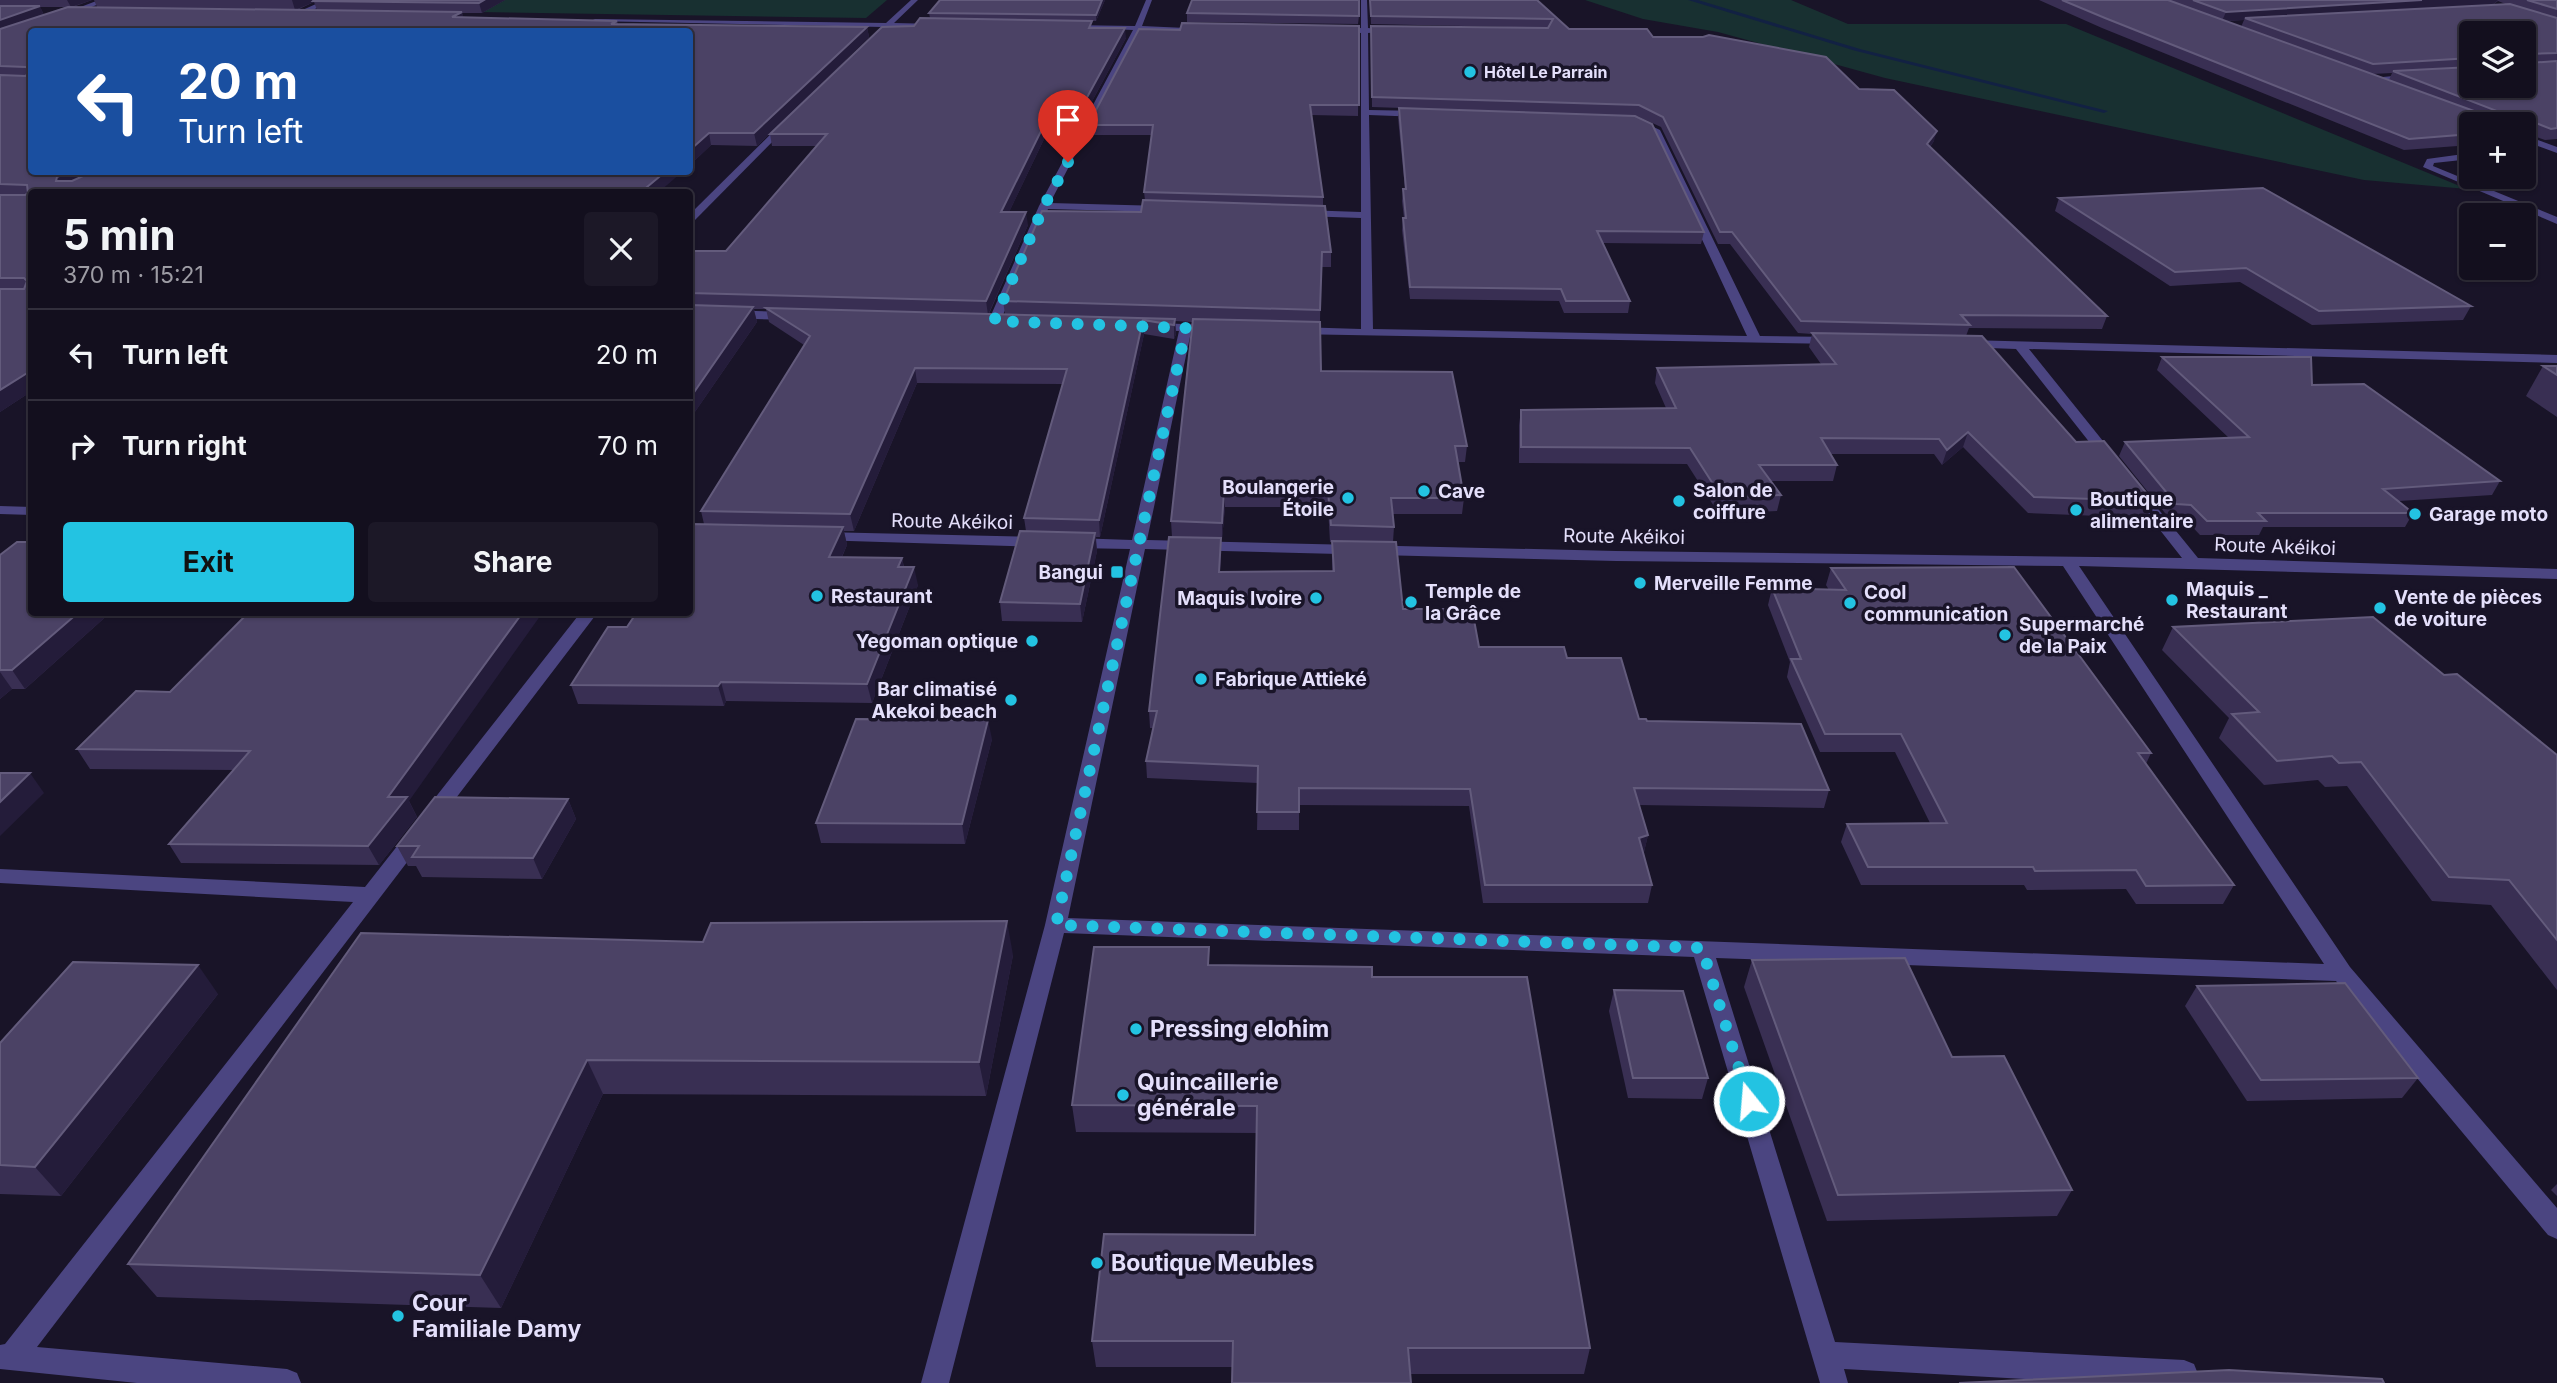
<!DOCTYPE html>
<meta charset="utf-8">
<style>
:root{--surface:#130f1e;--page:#1c1827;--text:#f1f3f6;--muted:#9d9ca4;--line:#322f3c;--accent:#23c3e2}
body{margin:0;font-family:Inter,sans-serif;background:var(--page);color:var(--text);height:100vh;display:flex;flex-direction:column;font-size:26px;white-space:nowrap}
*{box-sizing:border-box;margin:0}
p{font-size:23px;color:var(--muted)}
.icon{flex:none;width:38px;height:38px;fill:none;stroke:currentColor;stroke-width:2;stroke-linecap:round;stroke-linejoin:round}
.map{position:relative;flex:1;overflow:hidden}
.panel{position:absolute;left:28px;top:189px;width:665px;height:427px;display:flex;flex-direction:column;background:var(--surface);border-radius:7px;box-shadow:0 2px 5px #0004,0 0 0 2px var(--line)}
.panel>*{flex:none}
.guide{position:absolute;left:28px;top:28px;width:665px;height:147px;border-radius:7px;box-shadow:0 2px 5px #0004,0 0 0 2px var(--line);background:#1a4fa0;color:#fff;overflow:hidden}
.buttons{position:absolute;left:2459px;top:21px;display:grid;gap:14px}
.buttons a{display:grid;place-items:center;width:77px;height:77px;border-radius:7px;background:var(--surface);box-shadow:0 2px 5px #0004,0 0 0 2px var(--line);font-size:35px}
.pin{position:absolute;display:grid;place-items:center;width:60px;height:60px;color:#fff;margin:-72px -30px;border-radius:50% 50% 50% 0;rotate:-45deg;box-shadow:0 0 7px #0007}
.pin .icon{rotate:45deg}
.me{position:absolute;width:77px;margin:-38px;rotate:343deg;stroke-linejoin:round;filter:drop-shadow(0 0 5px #0008)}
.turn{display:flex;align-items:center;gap:24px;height:147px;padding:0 35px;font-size:32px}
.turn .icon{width:91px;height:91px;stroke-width:2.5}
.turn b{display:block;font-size:49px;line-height:60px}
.round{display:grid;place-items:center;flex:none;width:74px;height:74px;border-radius:7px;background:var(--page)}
.headline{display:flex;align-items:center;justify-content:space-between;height:119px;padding:0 35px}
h1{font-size:42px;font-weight:700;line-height:52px}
.button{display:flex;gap:14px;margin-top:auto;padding:14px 35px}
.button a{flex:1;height:80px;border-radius:7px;background:var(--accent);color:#111;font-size:28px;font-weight:700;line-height:80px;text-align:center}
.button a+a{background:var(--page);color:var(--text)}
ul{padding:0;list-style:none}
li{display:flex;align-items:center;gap:21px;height:91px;padding:0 35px;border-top:2px solid var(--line)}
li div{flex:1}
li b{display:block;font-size:26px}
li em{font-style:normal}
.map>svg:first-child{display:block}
.green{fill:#183031}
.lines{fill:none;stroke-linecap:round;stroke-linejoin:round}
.stream{fill:#122143;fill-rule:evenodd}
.minor{fill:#4b4581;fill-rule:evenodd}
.wall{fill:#392f53;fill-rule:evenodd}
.shaded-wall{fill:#241c3a}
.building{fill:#4b4265;stroke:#635b7c;stroke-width:2}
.route{stroke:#23c3e2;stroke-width:12;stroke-dasharray:0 21.6}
.poi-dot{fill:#23c3e2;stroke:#191428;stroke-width:2.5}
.labels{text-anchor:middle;stroke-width:7;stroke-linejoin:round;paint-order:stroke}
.far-poi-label{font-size:16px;font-weight:bold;fill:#e4dffb;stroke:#191428;text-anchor:start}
.poi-label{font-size:19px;font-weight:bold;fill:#e4dffb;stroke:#191428;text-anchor:start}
.street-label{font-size:19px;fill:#e4dffb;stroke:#191428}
.near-poi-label{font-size:23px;font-weight:bold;fill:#e4dffb;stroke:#191428;text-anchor:start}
</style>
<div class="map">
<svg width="2557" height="1383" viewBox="0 0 2557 1383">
<rect width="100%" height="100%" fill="#191428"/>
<g class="green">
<polygon points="373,0 887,0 866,18 349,10"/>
<polygon points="1585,0 1791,0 1848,24 2066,24 2467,189 2364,180 1885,78 1718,32 1643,19"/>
</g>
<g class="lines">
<polygon class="stream" points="1688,0 1698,0 1860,49 2108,111 2104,113 1856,51"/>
<g class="minor">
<polygon points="99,0 109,0 69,16 62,14"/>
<polygon points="325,0 334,0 296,18 289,16"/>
<polygon points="911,0 918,0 894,23 938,24 941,28 890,27 885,30 882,27 591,21 595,19 886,23"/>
<polygon points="1146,0 1152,0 1142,26 1208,29 1204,31 1140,30 1050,203 1163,206 1168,209 1163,212 1048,209 1000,322 990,325 988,322 1039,206 1133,30 1064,27 1068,25 1135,26"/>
<polygon points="1361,0 1367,0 1368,28 1397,31 1368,33 1369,110 1421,111 1425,114 1421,117 1369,115 1373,329 1747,336 1652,132 1631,123 1631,119 1634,118 1660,130 1760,336 1833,337 1837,338 1837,344 1293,334 1293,328 1297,327 1361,329 1361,218 1303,216 1298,213 1303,210 1361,212 1361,33 1333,30 1361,28"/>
<polygon points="2416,74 2413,78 2364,81 2360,79"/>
<polygon points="784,121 791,123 694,221 690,222 690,214"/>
<polygon points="2524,135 2557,147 2557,153 2524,141"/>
<polygon points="2471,153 2471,159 2434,163 2433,166 2557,217 2557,224 2423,167 2427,159"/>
<polygon points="690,309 790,312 796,316 790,320 690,317"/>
<path d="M1154,323l59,2 6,4 -6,4 -22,-1 -44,208 469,11 566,7 -52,-66 7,-4 5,1 56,69 359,11v10l-478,-13 271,401 207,241v31l-9,-4 -212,-254 -620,-23 119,384 349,18 10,4 4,10 -4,9h-98l-252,-14 4,14h-28l-126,-426 -630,-24 -115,450h-28l124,-458 85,-376 -56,-1 -8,-5 8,-5 58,2 47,-209 -29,-1v-6zM1145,549l471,12 447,5 261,398 -1256,-46z"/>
<polygon points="1966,340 2557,355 2557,363 2029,349 2115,456 2117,459 2110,463 2105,462 2016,349 1962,347 1960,344"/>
<polygon points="0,506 32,507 32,515 0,514"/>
<polygon points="822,532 1039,537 1047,542 1039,547 817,540 814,537"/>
<polygon points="581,612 598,612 37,1347 287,1369 297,1373 301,1383 137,1383 0,1369 0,1345 5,1344 353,902 0,883 0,869 365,887"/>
</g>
</g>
<g class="wall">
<path d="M0,0h92l-19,7h24l-3,-7h411l-23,13h-20l1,4 154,4 1,3 249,3 2,10 -112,109 -46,-1 -21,20v-133h-658v359l-32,21zM314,2l3,8h-20zM40,7h25l-21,8z"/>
<path d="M940,0h165l-9,21 -34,-1 30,8 34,10 -52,97h-28l-37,77 19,13 -39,89h16l-2,-13 138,-89 4,-12 -1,-8 8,-57h-64v-10l92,-95 179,-4 -1,90 -47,-1 12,82v9l8,46v15h-10l-1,55 1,49 146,75 -2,16h-7l6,36 -2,16h-69l1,13 -1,15 10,67 76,38 88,11 72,61 190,71 -5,18 -185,-3 9,30 -4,17 -1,1 9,32 -4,18h-165l-14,-97 -170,-1v25h-42l1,-47 -111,-5 -1,-17 7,-33h-3l-1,-17 23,-174 -1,-16 21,-199 -17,-1 1,13 -2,5 -30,-5 -44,203h-4l1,14 -15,71 -80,-1 -2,-19 26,-71 -2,-13 39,-134 -146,-1 -63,148h-10l3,14 -5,12 60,1 2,9 14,18 -46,118 -146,-2 -2,5 -146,-2 -7,-19 56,-58 77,-103 -3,-13 103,-166 -35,-23 -3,-13h-12l3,13 -67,97v-168h36l91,-105h-45l-2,-12 144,-108 16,-8 -1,-5zM1225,507h103l2,35h2v29l-112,1 1,-33h1z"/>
<polygon points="1370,0 1537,0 1569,29 1653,37 1859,89 1934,141 1930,147 2107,316 2102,329 1969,328 1966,336 2076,442 2153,501 2147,518 2028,513 1963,447 1942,465 1934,454 1830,454 1837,465 1833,481 1771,481 1781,495 1777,511 1719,514 1687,464 1519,463 1519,425 1521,410 1666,408 1655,383 1657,368 1821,364 1809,347 1812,334 1798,333 1730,244 1718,244 1661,127 1637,116 1372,107 1371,35 1510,27 1371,24"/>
<path d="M2039,0h518v139l-12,1 -19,-7 -2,5v-14h-53v21l-67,5 -302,-122zM2498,1l10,4 -98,5 84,-6zM2244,20l-3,7 -15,-6zM2471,33l53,53h-53zM2392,73l-3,7 -17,-6z"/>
<polygon points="1187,13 1359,16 1358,24 1187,22"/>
<polygon points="1399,108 1704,232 1701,244 1602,243 1630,301 1628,313 1564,313 1559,301 1410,299 1402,230 1403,218 1404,218 1402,201 1403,189 1405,189 1398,118"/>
<polygon points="2059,198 2471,306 2463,320 2312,325 2240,282 2170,286 2055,211"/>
<polygon points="2162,357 2312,385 2500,481 2492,495 2399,501 2413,513 2405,527 2263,527 2259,535 2200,535 2185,519 2169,518 2119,456 2125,442 2229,438 2157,370"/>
<polygon points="2543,366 2557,366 2557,417 2526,396"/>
<polygon points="0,555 32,612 111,612 25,689 12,689 0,699"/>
<polygon points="1831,568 2151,753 2146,764 2234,885 2223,904 2136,904 2126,889 2027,890 2024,885 1861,885 1841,842 1847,824 1930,823 1895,752 1820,752 1787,677 1790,662 1768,605 1772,588 1829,590 1826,585"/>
<polygon points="2173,627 2444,675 2557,755 2557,990 2491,905 2432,901 2347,786 2325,787 2318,780 2264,785 2219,738 2229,718 2162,650"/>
<polygon points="170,692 409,801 417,817 379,865 181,863 169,844 234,770 90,769 77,749"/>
<polygon points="992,739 965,844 821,843 816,823"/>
<polygon points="568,799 576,819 542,879 422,877 416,866 408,866 397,846"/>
<polygon points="361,933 1013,955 986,1096 603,1094 501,1308 157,1297 128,1264"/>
<polygon points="1752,960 1952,1057 2072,1190 2057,1216 1827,1221 1744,987"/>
<polygon points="1209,965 1372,977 1590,1348 1584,1374 1410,1374 1232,1367 1096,1367 1092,1341 1255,1235 1257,1133 1076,1132 1072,1105"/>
<polygon points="2197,986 2418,1078 2402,1098 2247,1101 2185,1006"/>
<polygon points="1614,990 1708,1078 1702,1099 1628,1098 1609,1011"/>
<polygon points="218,994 61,1196 0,1194 0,1043"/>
<polygon points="2557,1184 2557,1196 2551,1190"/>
</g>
<g class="shaded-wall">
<polygon points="67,0 92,0 71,7"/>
<polygon points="292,0 319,0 313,1 314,2 295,10"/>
<polygon points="484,0 505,0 482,13 479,3"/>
<polygon points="1102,0 1105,0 1096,21 1096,15"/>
<polygon points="2422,0 2498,0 2494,4 2248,20 2245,18 2244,20 2222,21 2226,12"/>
<polygon points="40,6 44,16 0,32 0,20"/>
<polygon points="462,12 465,22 452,17"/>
<polygon points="867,27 869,37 757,146 754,133"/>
<polygon points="1125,28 1126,38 1074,135 1073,123"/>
<polygon points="1045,123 1046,135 1003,225 1001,212"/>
<polygon points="1937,131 1934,141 1924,154 1927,144"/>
<polygon points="709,133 711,145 690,165 690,150"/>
<polygon points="68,172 101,172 64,190 56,181 57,177"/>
<polygon points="665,172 682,172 659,192 641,192"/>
<polygon points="1026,212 1028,225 988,315 986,301"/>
<polygon points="753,307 757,322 690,419 690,398"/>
<polygon points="1175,319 1176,334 1174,339 1174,325"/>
<polygon points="1143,320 1144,334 1100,537 1099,520"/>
<polygon points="915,368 917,383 854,531 850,514"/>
<polygon points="32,370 32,391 0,412 0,390"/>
<polygon points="1968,432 1963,447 1942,465 1947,450"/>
<polygon points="1224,490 1225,507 1222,539 1222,523"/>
<polygon points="843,527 847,545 833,576 829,557"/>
<polygon points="1095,533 1097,551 1082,622 1080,604"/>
<polygon points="1221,538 1221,554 1219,588 1219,572"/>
<polygon points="902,558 905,576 898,567"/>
<polygon points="914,567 918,585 872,703 867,684"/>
<polygon points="79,612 111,612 25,689 12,670"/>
<polygon points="523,612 543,612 409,801 417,817 379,865 368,846 388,797"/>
<polygon points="0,672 12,689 0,699"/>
<polygon points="721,682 726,701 724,706 718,686"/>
<polygon points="988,720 992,739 965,844 962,824"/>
<polygon points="30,773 44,793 0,836 0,802"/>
<polygon points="568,799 576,819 542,879 533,858"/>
<polygon points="1648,835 1644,852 1635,855 1639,838"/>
<polygon points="1007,921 1013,955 986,1096 979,1062"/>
<polygon points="198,965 218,994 61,1196 35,1167"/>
<polygon points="587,1060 603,1094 501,1308 480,1275"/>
</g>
<g class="building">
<polygon points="314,0 484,0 479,3 313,1"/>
<polygon points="940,0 1102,0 1096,15 929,13"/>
<polygon points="1192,0 1359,0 1359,16 1187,13"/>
<polygon points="1370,0 1537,0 1569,29 1647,29 1653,37 1703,37 1709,35 1826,57 1859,89 1894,90 1937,131 1927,144 2107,316 1961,315 1970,325 1801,321 1732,232 1720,232 1663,117 1639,105 1372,97 1371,26 1548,28 1553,19 1371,16"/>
<polygon points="2062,0 2168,0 2485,115 2497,116 2499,113 2497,111 2393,71 2471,67 2471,86 2524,86 2524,33 2471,33 2471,58 2373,64 2245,18 2510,4 2557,18 2557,53 2529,54 2526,57 2529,63 2557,61 2557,128 2551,129 2531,121 2527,124 2527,130 2524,131 2524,124 2471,124 2471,134 2409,139 2105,18"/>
<polygon points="2193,0 2422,0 2226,12"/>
<polygon points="2527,0 2557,0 2557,9"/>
<polygon points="0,6 40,6 0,20"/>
<polygon points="68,7 462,12 452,17 617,21 611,24 867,27 754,133 709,133 690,150 690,32 32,32 32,172 68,172 57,177 56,181 72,181 92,172 665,172 641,192 32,192 32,370 0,390 0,289 24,289 27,281 24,278 0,278 0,195 25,195 28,193 27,185 0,184 0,75 26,76 29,70 26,67 0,66 0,29"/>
<polygon points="920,18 1092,21 1089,28 1125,28 1073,123 1045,123 1001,212 1026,212 986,301 690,293 690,251 726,251 827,134 770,134 882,27 914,26"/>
<polygon points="1182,23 1359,26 1359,105 1310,105 1323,197 1144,192 1153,125 1088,125 1139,29 1180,30"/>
<polygon points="1399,108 1635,116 1652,124 1704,232 1597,231 1630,301 1566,301 1561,289 1410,287 1403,218 1406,218 1403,189 1406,189"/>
<polygon points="2263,188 2471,306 2319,311 2246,268 2175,272 2059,198"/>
<polygon points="1143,200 1325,206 1331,252 1322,252 1320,310 1003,301 1042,211 1141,212"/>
<polygon points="690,305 753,307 690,398"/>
<polygon points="766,308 1175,319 1174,325 1143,320 1099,520 1024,518 1067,369 915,368 850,514 701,511 810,336"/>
<polygon points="1193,319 1320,322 1321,371 1452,372 1467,446 1455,446 1464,498 1391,498 1394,527 1331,525 1328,491 1224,490 1222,523 1171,521"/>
<polygon points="1812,333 1982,336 2076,442 2104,441 2153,501 2034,497 1968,432 1947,450 1939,439 1821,438 1837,465 1759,465 1781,495 1722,498 1690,448 1521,447 1521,410 1676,408 1657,368 1836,364"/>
<polygon points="2162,357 2311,357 2312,385 2364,384 2500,481 2383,489 2413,513 2258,513 2266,521 2207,521 2191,505 2176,504 2125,442 2249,437"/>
<polygon points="2543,366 2557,366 2557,375"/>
<polygon points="692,524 843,527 829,557 902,558 898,567 914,567 867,684 721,682 718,686 571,685 608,627 627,627 637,612 690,612 690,528"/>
<polygon points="1020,531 1095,533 1080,604 1000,602"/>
<polygon points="1169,537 1221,538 1219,572 1334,571 1332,541 1396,542 1403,609 1472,609 1479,647 1564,647 1567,658 1621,658 1639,719 1646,719 1647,721 1801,724 1829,790 1634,788 1648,835 1639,838 1652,885 1485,885 1470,789 1299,788 1299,812 1257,812 1258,766 1146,761 1157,711 1149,711"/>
<polygon points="17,542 32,542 32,612 79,612 12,670 0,670 0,555"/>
<polygon points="2014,567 2151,753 2138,753 2234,885 2146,886 2136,870 2035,871 2033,867 1868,867 1847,824 1947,823 1901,734 1825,734 1791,659 1801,659 1772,588 1846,590 1831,568"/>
<polygon points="249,612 523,612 388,797 407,797 368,846 169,844 250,751 77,749 136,691 170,692"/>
<polygon points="2373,617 2444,675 2457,674 2557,755 2557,940 2509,880 2449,877 2361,762 2339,763 2332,756 2277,761 2232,714 2259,712 2173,627"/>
<polygon points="856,719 988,720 962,824 816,823"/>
<polygon points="0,773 30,773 0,802"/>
<polygon points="435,797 568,799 533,858 412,857 419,846 397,846"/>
<polygon points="1007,921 979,1062 587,1060 480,1275 128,1264 361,933 703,942 711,923"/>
<polygon points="1094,947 1209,947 1208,965 1372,967 1372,977 1527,977 1590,1348 1408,1348 1411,1383 1232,1383 1233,1341 1092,1341 1104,1234 1255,1235 1257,1106 1072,1105"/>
<polygon points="1905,958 1952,1057 2004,1056 2072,1190 1838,1195 1752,960"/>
<polygon points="73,962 198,965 35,1167 0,1165 0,1043"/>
<polygon points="2345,983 2418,1078 2261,1080 2197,986"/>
<polygon points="1614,990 1683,991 1708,1078 1633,1078"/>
<polygon points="2229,1370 2382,1379 2384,1383 1959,1383"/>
</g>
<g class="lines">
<polyline class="route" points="1068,162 1044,206 994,321 1186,328 1056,925 1702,948 1749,1101"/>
</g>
<g class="poi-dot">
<circle cx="1470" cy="72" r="7"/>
<circle cx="1424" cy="491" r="7"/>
<circle cx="1348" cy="498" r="7"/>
<circle cx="1679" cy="501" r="7"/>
<circle cx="2076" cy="510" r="7"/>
<circle cx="2415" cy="514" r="7"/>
<rect x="1110" y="565" width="14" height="14" rx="3.5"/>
<circle cx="1640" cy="583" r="7"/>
<circle cx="817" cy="596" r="7"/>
<circle cx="1316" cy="598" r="7"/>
<circle cx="2172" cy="600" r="7"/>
<circle cx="1411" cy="602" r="7"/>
<circle cx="1850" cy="603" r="7"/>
<circle cx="2380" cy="608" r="7"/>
<circle cx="2005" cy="635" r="7"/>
<circle cx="1032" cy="641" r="7"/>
<circle cx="1201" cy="679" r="7"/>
<circle cx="1011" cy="700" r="7"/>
<circle cx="1136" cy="1029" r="7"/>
<circle cx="1123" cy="1095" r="7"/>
<circle cx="1097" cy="1263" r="7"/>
<circle cx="398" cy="1316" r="7"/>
</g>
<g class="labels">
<g class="far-poi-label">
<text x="1484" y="78">Hôtel Le Parrain</text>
</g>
<g class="poi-label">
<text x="1334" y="494" text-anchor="end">Boulangerie<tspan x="1334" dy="22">Étoile</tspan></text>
<text x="1693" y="497">Salon de<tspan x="1693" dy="22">coiffure</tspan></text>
<text x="1438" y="498">Cave</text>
<text x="2090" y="506">Boutique<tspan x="2090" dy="22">alimentaire</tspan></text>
<text x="2429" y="521">Garage moto</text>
<text x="1103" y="579" text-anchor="end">Bangui</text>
<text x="1654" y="590">Merveille Femme</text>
<text x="2186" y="596">Maquis _<tspan x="2186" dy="22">Restaurant</tspan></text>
<text x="1425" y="598">Temple de<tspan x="1425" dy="22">la Grâce</tspan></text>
<text x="1864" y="599">Cool<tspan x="1864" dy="22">communication</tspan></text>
<text x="831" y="603">Restaurant</text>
<text x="2394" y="604">Vente de pièces<tspan x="2394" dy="22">de voiture</tspan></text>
<text x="1302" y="605" text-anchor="end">Maquis Ivoire</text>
<text x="2019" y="631">Supermarché<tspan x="2019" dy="22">de la Paix</tspan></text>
<text x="1018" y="648" text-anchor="end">Yegoman optique</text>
<text x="1215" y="686">Fabrique Attieké</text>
<text x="997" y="696" text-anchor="end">Bar climatisé<tspan x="997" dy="22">Akekoi beach</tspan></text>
</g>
<g class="street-label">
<text transform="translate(952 521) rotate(1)" y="7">Route Akéikoi</text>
<text transform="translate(1624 536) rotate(1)" y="7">Route Akéikoi</text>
<text transform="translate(2275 546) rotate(2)" y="7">Route Akéikoi</text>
</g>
<g class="near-poi-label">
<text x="1150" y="1037">Pressing elohim</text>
<text x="1137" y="1090">Quincaillerie<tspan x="1137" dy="26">générale</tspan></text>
<text x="1111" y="1271">Boutique Meubles</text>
<text x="412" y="1311">Cour<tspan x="412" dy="26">Familiale Damy</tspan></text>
</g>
</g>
</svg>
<div class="buttons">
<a><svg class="icon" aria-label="layers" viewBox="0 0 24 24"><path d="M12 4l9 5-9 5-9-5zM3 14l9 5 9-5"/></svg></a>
<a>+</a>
<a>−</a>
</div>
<div class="pin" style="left:1068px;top:162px;background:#d93025"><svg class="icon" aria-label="arrive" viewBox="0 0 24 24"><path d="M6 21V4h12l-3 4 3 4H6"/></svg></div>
<svg class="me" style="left:1749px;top:1101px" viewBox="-20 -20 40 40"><circle r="17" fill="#23c3e2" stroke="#fff" stroke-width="3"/><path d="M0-11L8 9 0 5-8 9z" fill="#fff"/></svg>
<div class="guide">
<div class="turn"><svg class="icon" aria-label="left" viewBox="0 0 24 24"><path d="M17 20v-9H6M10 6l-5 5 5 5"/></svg><div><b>20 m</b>Turn left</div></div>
</div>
<section class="panel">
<div class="headline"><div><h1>5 min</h1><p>370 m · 15:21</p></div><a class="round"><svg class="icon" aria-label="close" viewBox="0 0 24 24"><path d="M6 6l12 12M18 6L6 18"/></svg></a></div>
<ul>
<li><svg class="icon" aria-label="left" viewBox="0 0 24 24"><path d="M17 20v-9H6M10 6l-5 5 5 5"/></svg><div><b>Turn left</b></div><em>20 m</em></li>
<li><svg class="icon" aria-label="right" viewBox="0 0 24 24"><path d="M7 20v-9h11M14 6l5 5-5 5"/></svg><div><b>Turn right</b></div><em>70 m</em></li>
</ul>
<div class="button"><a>Exit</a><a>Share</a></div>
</section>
</div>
